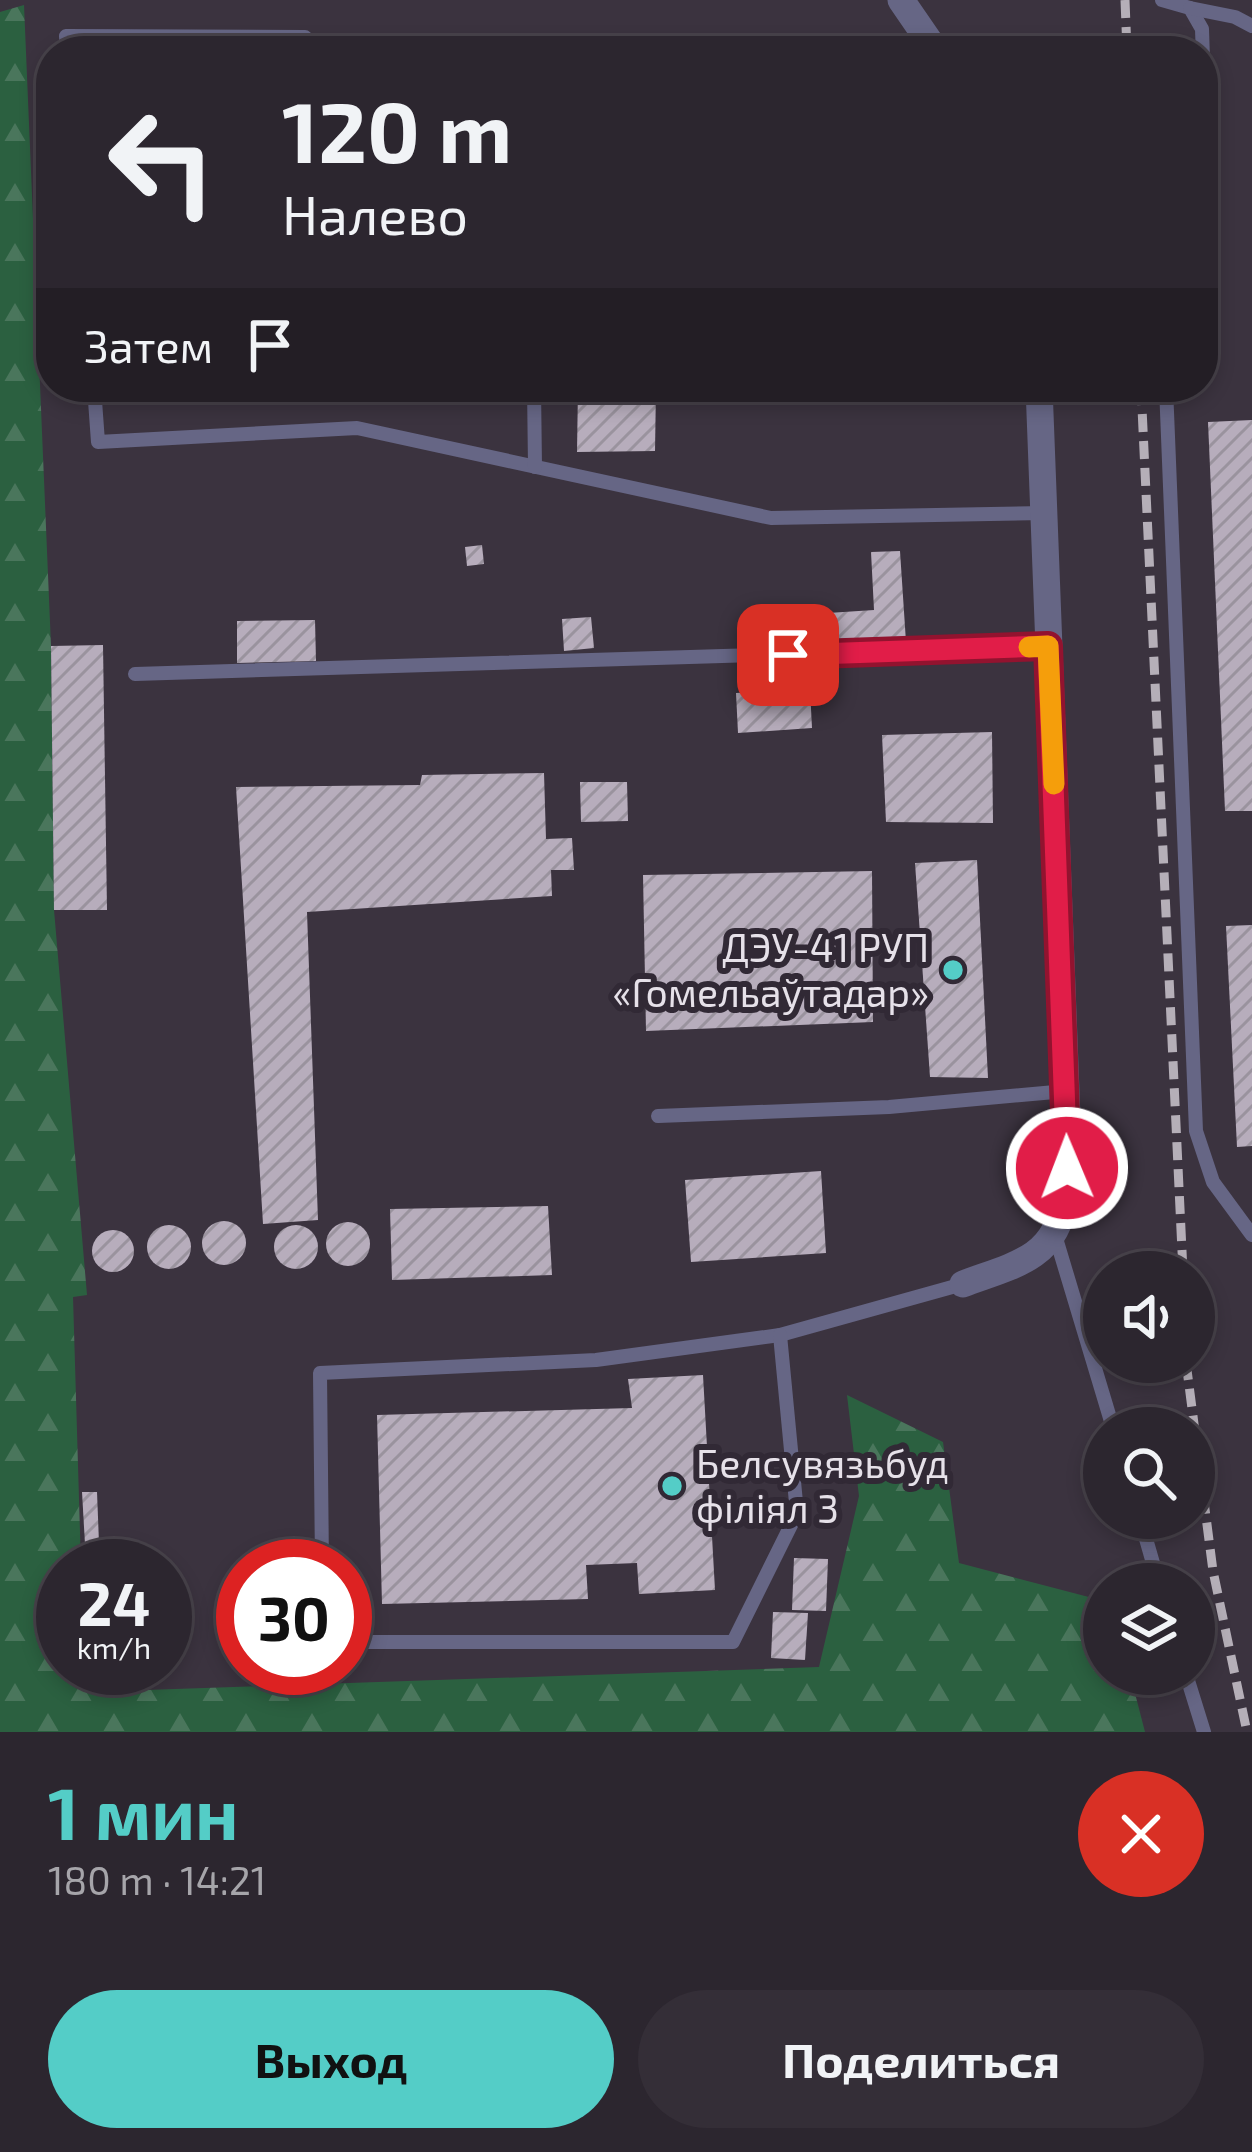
<!DOCTYPE html>
<html lang="ru">
<meta charset="utf-8">
<style>
:root{--surface:#2c262f;--page:#342e37;--text:#f1f3f6;--muted:#a6a5aa;--line:#48434b;--accent:#54cdc7}
body{margin:0;font-family:"Exo 2",sans-serif;background:var(--page);color:var(--text);height:100vh;display:flex;flex-direction:column;font-size:45px;white-space:nowrap}
*{box-sizing:border-box;margin:0}
p{font-size:39px;color:var(--muted)}
.icon{flex:none;width:66px;height:66px;fill:none;stroke:currentColor;stroke-width:2;stroke-linecap:round;stroke-linejoin:round}
.map{position:relative;height:1732px;overflow:hidden}
.sheet{display:flex;flex-direction:column;background:var(--surface);flex:1}
.sheet>*{flex:none}
.banner{position:absolute;left:36px;top:36px;width:1182px;height:366px;border-radius:48px;box-shadow:0 6px 18px #0003,0 0 0 3px var(--line);background:#2c262f;color:var(--text);overflow:hidden}
.fabs{position:absolute;left:1083px;top:1251px;display:grid;gap:24px}
.fabs a{display:grid;place-items:center;width:132px;height:132px;border-radius:50%;background:var(--surface);box-shadow:0 6px 18px #0003,0 0 0 3px var(--line);font-size:60px}
.speed{position:absolute;left:36px;top:1539px;display:flex;gap:24px;font-size:60px;font-weight:700;text-align:center}
.speed>*{display:grid;place-content:center;width:156px;height:156px;border-radius:50%;background:var(--surface);box-shadow:0 6px 18px #0003,0 0 0 3px var(--line);line-height:1}
.speed small{font-size:30px;font-weight:400}
.speed .limit{border:18px solid #d22;background:#fff;color:#111}
.pin{position:absolute;display:grid;place-items:center;width:102px;height:102px;color:#fff;margin:-51px;border-radius:24px;box-shadow:0 6px 18px #0006}
.me{position:absolute;width:132px;margin:-66px;rotate:359deg;stroke-linejoin:round;filter:drop-shadow(0 0 9px #0008)}
.turn{display:flex;align-items:center;gap:42px;height:252px;padding:0 48px;font-size:54px}
.turn .icon{width:156px;height:156px;stroke-width:2.5}
.turn b{display:block;font-size:84px;line-height:102px}
.then{display:flex;align-items:center;height:114px;padding:0 48px;background:#0003;gap:24px;font-size:45px}
.round{display:grid;place-items:center;flex:none;width:126px;height:126px;border-radius:63px;background:var(--page)}
.summary{display:flex;align-items:center;justify-content:space-between;height:204px;padding:0 48px}
h1{font-size:72px;font-weight:700;line-height:90px;color:var(--accent)}
.action{display:flex;gap:24px;margin-top:auto;padding:24px 48px}
.action a{flex:1;height:138px;border-radius:72px;background:var(--accent);color:#111;font-size:48px;font-weight:700;line-height:138px;text-align:center}
.action a+a{background:var(--page);color:var(--text)}
.map>svg:first-child{display:block}
.forest{fill:url(#forest-firs)}
.building{fill:url(#building-hatch)}
.lines{fill:none;stroke-linecap:round;stroke-linejoin:round}
.lane{stroke:#666685;stroke-width:14}
.street{stroke:#666685;stroke-width:27}
.rail{stroke:#b5afb8;stroke-width:9;stroke-dasharray:18 9;stroke-linecap:butt}
.route-casing{stroke:#92132f;stroke-width:30}
.route{stroke:#e11d48;stroke-width:21}
.slow{stroke:#f59e0b;stroke-width:21}
.poi-dot{fill:#54cdc7;stroke:#312935;stroke-width:4.5}
.labels{text-anchor:middle;stroke-width:12;stroke-linejoin:round;paint-order:stroke}
.poi-label{font-size:39px;fill:#e6e1e9;stroke:#312935;text-anchor:end}
</style>
<div class="map">
<svg width="1252" height="1732" viewBox="0 0 1252 1732">
<defs>
<pattern id="forest-firs" width="22" height="20" patternUnits="userSpaceOnUse" patternTransform="scale(3)"><rect width="22" height="20" fill="#2b6040"/><path d="M5 1l3.5 6h-7zM16 11l3.5 6h-7z" fill="#4a765c"/></pattern>
<pattern id="building-hatch" width="6" height="6" patternUnits="userSpaceOnUse" patternTransform="scale(3)"><rect width="6" height="6" fill="#b7adbc"/><path d="M-1 1l2-2M0 6l6-6M5 7l2-2" fill="none" stroke="#9a939e"/></pattern>
</defs>
<rect width="100%" height="100%" fill="#3b333f"/>
<polygon class="forest" points="24,5 51,646 54,910 87,1295 73,1297 81,1566 63,1566 63,1668 144,1668 146,1690 819,1667 859,1496 847,1395 943,1442 959,1563 1104,1601 1104,1674 1130,1674 1145,1732 0,1732 0,12"/>
<g class="building">
<polygon points="159,387 316,387 316,398 159,399"/>
<polygon points="578,387 656,387 655,451 577,452"/>
<polygon points="1252,420 1252,811 1225,811 1208,422"/>
<polygon points="482,545 484,564 467,566 465,547"/>
<polygon points="900,551 906,642 829,646 828,613 874,610 871,552"/>
<polygon points="591,617 594,648 564,651 562,619"/>
<polygon points="315,620 316,661 237,663 237,621"/>
<polygon points="103,645 107,910 54,910 51,646"/>
<polygon points="810,689 812,728 738,733 736,693"/>
<polygon points="992,732 993,823 886,822 882,735"/>
<polygon points="544,773 546,839 572,838 574,870 551,870 552,896 307,912 318,1220 263,1224 236,787 420,785 422,775"/>
<polygon points="580,782 627,782 628,821 581,822"/>
<polygon points="977,860 988,1078 930,1077 915,863"/>
<polygon points="872,871 873,1022 646,1031 643,875"/>
<polygon points="1252,925 1252,1146 1237,1147 1226,926"/>
<polygon points="821,1171 826,1253 691,1262 685,1180"/>
<polygon points="548,1206 552,1275 392,1280 390,1209"/>
<circle cx="224" cy="1243" r="22"/>
<circle cx="348" cy="1244" r="22"/>
<circle cx="296" cy="1247" r="22"/>
<circle cx="169" cy="1247" r="22"/>
<circle cx="113" cy="1251" r="21"/>
<polygon points="703,1375 715,1590 639,1594 637,1563 586,1565 588,1599 382,1604 377,1415 632,1408 628,1379"/>
<polygon points="82,1492 97,1492 99,1543 85,1544"/>
<polygon points="794,1558 828,1559 826,1611 792,1610"/>
<polygon points="773,1612 808,1613 805,1660 771,1658"/>
</g>
<g class="lines">
<g class="lane">
<polyline points="1162,0 1190,8 1202,29 1203,59"/>
<polyline points="1190,8 1235,17 1252,26"/>
<polyline points="67,51 66,36 305,37 318,51"/>
<polyline points="94,387 98,442 357,428 771,518 1044,513"/>
<polyline points="534,387 535,467"/>
<polyline points="1166,387 1196,1131 1213,1182 1252,1235"/>
<polyline points="135,674 1048,646"/>
<polyline points="658,1116 889,1107 1066,1091"/>
<polyline points="1055,1235 1113,1428"/>
<polyline points="1140,1518 1159,1584"/>
<polyline points="322,1566 320,1373 596,1360 780,1335 963,1284"/>
<polyline points="345,1642 733,1642 797,1513 780,1335"/>
<polyline points="1186,1674 1204,1732"/>
</g>
<g class="street">
<polyline points="901,0 936,51"/>
<path d="M963,1284c23,-9 51,-16 71,-30 47,-33 33,-113 32,-163l-27,-704"/>
</g>
<g class="rail">
<polyline points="1125,0 1127,51"/>
<polyline points="1141,387 1183,1272"/>
<polyline points="1186,1362 1213,1571 1247,1732"/>
</g>
</g>
<g class="lines">
<defs>
<polyline id="route" points="788,655 1048,646 1067,1168"/>
</defs>
<use href="#route" class="route-casing"/>
<use href="#route" class="route"/>
<polyline class="slow" points="1029,647 1048,646 1054,784"/>
</g>
<g class="poi-dot">
<circle cx="953" cy="970" r="12"/>
<circle cx="672" cy="1486" r="12"/>
</g>
<g class="labels">
<g class="poi-label">
<text x="929" y="962">ДЭУ-41 РУП<tspan x="929" dy="45">«Гомельаўтадар»</tspan></text>
<text x="696" y="1478" text-anchor="start">Белсувязьбуд<tspan x="696" dy="45">філіял 3</tspan></text>
</g>
</g>
</svg>
<div class="fabs">
<a><svg class="icon" aria-label="sound" viewBox="0 0 24 24"><path d="M4 9h4l5-4v14l-5-4H4zM17 9q2 3 0 6"/></svg></a>
<a><svg class="icon" aria-label="search" viewBox="0 0 24 24"><circle cx="10" cy="10" r="6"/><path d="M15 15l6 6"/></svg></a>
<a><svg class="icon" aria-label="layers" viewBox="0 0 24 24"><path d="M12 4l9 5-9 5-9-5zM3 14l9 5 9-5"/></svg></a>
</div>
<div class="speed"><div>24<small>km/h</small></div><div class="limit">30</div></div>
<div class="pin" style="left:788px;top:655px;background:#d93025"><svg class="icon" aria-label="arrive" viewBox="0 0 24 24"><path d="M6 21V4h12l-3 4 3 4H6"/></svg></div>
<svg class="me" style="left:1067px;top:1168px" viewBox="-20 -20 40 40"><circle r="17" fill="#e11d48" stroke="#fff" stroke-width="3"/><path d="M0-11L8 9 0 5-8 9z" fill="#fff"/></svg>
<div class="banner">
<div class="turn"><svg class="icon" aria-label="left" viewBox="0 0 24 24"><path d="M17 20v-9H6M10 6l-5 5 5 5"/></svg><div><b>120 m</b>Налево</div></div>
<div class="then">Затем<svg class="icon" aria-label="arrive" viewBox="0 0 24 24"><path d="M6 21V4h12l-3 4 3 4H6"/></svg></div>
</div>
</div>
<section class="sheet">
<div class="summary"><div><h1>1 мин</h1><p>180 m · 14:21</p></div><a class="round" style="background:#d93025;color:#fff"><svg class="icon" aria-label="close" viewBox="0 0 24 24"><path d="M6 6l12 12M18 6L6 18"/></svg></a></div>
<div class="action"><a>Выход</a><a>Поделиться</a></div>
</section>
